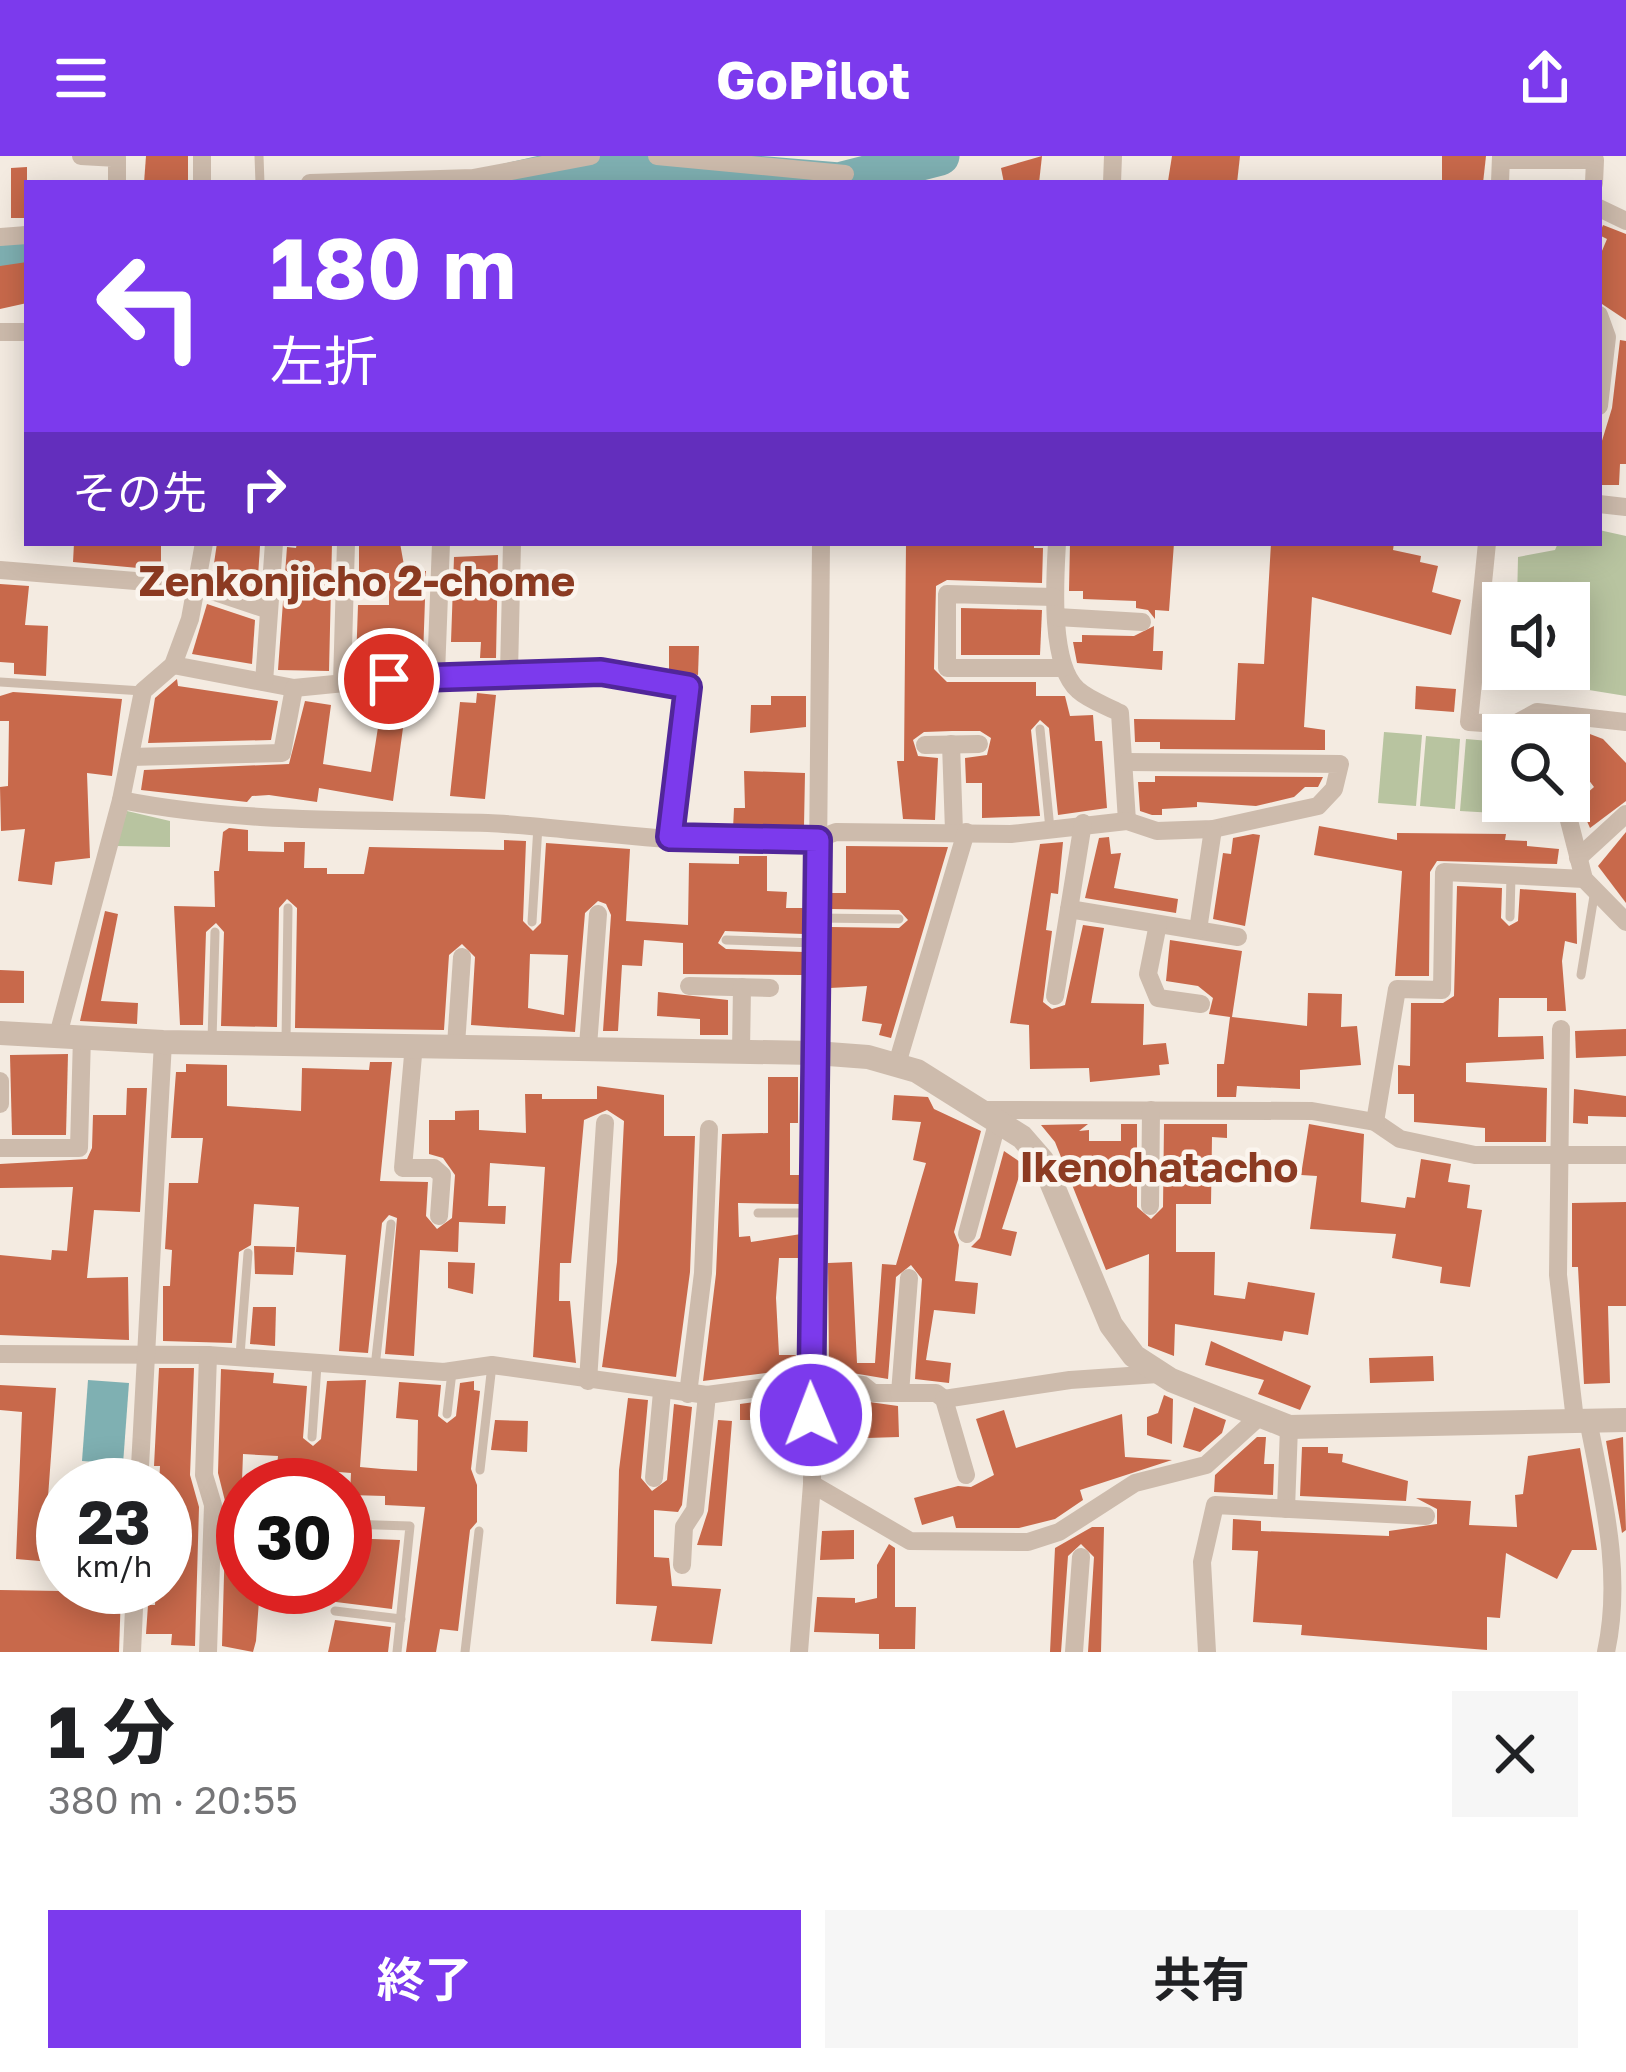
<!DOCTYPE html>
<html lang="ja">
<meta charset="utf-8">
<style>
:root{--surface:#fff;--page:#f6f6f6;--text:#202124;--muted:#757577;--accent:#7c3aed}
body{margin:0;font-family:"Golos Text","Noto Sans JP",sans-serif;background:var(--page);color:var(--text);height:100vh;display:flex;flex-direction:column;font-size:45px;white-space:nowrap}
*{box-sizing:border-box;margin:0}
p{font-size:39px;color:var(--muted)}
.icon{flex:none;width:66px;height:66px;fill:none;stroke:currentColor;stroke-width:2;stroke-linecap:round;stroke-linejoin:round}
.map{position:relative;height:1496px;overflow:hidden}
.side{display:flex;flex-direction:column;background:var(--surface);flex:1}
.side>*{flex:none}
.guide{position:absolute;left:24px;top:24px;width:1578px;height:366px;border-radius:0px;box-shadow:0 6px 30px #0003;background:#7c3aed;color:#fff;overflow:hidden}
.tools{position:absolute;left:1482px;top:426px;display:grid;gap:24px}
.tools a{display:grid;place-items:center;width:108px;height:108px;border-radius:0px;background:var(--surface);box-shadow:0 6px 30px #0003;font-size:60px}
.speed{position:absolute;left:36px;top:1302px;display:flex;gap:24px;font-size:60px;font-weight:700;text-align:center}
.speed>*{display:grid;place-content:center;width:156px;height:156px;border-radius:50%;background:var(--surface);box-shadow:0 6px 30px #0003;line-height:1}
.speed small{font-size:30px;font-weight:400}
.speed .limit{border:18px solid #d22;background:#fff;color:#111}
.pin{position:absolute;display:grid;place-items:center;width:102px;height:102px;color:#fff;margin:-51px;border:6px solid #fff;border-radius:50%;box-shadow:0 3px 12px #0007}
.me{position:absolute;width:132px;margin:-66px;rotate:359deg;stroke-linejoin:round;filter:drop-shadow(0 0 9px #0008)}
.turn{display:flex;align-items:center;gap:42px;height:252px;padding:0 48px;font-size:54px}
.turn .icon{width:156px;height:156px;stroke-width:2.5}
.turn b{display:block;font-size:84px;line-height:102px}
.then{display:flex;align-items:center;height:114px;padding:0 48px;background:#0003;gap:24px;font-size:45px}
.round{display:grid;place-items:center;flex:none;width:126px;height:126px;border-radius:0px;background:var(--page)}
.headline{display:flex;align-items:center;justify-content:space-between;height:204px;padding:0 48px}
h1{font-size:72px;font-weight:700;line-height:90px}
.action{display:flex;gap:24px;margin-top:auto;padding:24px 48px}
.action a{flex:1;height:138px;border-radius:0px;background:var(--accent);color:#fff;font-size:48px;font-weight:700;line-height:138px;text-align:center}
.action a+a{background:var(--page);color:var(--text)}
header{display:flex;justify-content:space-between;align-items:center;height:156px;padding:0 48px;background:var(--accent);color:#fff;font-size:54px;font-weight:700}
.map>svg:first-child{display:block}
.green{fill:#b8c4a0}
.water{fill:#7fb0b2}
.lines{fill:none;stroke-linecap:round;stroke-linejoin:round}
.river{stroke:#7fb0b2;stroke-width:39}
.building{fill:#c8694b;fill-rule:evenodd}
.service{stroke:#cdbbac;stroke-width:9}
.minor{stroke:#cdbbac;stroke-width:18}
.tertiary{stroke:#cdbbac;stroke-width:24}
.route-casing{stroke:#51269a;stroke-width:30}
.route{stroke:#7c3aed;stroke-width:21}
.labels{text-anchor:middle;stroke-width:9;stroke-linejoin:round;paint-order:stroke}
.neighbourhood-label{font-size:42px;font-weight:bold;fill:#8c3b22;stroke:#fbf5ee}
</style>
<header><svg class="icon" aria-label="menu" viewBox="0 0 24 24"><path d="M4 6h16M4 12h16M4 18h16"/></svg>GoPilot<svg class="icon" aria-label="share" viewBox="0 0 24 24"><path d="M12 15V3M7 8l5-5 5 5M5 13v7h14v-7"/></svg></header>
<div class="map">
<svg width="1626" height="1496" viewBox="0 0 1626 1496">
<rect width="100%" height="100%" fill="#f4ebe1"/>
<g class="green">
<polygon points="1599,374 1626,380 1626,540 1515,522 1516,513 1569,513 1569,447 1517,447 1518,401 1555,394 1558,387 1599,387"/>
<polygon points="1384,576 1422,579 1416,650 1378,647"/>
<polygon points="1426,580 1460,583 1455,653 1420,650"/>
<polygon points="1466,583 1501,586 1495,657 1460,655"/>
<polygon points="127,655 170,665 170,691 116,690"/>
</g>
<polygon class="water" points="88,1224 129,1227 123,1308 82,1305"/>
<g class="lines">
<g class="river">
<polyline points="507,27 598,6 839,26 940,0"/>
<polyline points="0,93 27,90"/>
</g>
</g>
<g class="building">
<polygon points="146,0 188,0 188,27 144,27"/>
<polygon points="1042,0 1039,27 1004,27 1001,12"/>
<polygon points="1172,0 1240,0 1237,27 1168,25"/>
<polygon points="1442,0 1486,0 1483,27 1442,27"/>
<polygon points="27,11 27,62 11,62 11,12"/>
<polygon points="1603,69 1626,78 1626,164 1599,146 1599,102 1607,83 1599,79"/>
<polygon points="27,106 27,147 0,153 0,110"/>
<polygon points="1620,184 1626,185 1626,308 1620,308 1619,329 1599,329 1601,288 1612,252"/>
<polygon points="74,387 161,387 161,406 149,406 149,413 73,406"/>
<polygon points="217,387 260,390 257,436 212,421"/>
<polygon points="297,387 332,387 329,515 278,514 287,391 296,392"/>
<polygon points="367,387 400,387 405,415 426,415 423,501 370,501 370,507 356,507 358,449 389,449 389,417 359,416 359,390"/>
<polygon points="906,387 1034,387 1034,392 1043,392 1042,427 947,424 936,430 934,513 947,526 1036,526 1036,540 1065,540 1070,560 1093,559 1095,585 1102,585 1107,652 1058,659 1049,572 1040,564 1031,574 1040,660 982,662 982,627 966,627 965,602 987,599 991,582 980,575 952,575 924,576 913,584 918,600 938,602 935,664 903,663 897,605 904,605"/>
<polygon points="1070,387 1174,387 1169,455 1155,454 1155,463 1148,454 1136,452 1136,445 1083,443 1083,435 1069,435"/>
<polygon points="1271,387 1394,387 1393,394 1421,400 1420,406 1438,410 1432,436 1461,444 1451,479 1312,441 1304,571 1325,574 1325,594 1160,593 1160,586 1135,586 1134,563 1235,564 1238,507 1264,508"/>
<polygon points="498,399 496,502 480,502 481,486 451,486 454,401"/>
<polygon points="0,428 29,430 25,469 48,470 46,520 14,518 14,507 0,506"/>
<polygon points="207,448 255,464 252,508 192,498"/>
<polygon points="961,452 1042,454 1040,499 961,499"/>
<polygon points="1154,470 1153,495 1163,495 1162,514 1077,507 1073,486 1082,486 1082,479 1134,480"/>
<polygon points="669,490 699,490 698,519 669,514"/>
<polygon points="177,523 178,530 278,545 271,584 148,587 155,542"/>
<polygon points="1416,530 1456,533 1454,556 1415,553"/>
<polygon points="13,536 122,543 112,620 87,617 90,702 55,706 52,729 18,725 25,673 1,675 0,631 8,630 9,565 0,565 0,540"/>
<polygon points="477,537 496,539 485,643 450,640 460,546 476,547"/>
<polygon points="771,540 806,540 806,571 750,577 751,549 771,549"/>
<polygon points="305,545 331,549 323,608 371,616 382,546 406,550 393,645 319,632 317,646 269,639 252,640 247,646 141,634 144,614 289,608"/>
<polygon points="1582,575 1603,583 1626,607 1626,645 1590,672 1578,645 1594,631 1569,598 1569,587"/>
<polygon points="744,615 805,617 804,670 733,673 734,652 745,652"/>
<polygon points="1155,620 1323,621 1318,631 1305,631 1294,641 1256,650 1197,646 1197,651 1162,653 1162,659 1152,659 1140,655 1138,626 1155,626"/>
<polygon points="1319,670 1397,684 1397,677 1506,678 1505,684 1527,685 1527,690 1559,693 1557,708 1437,705 1430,716 1429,820 1395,820 1402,715 1314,699"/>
<path d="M229,672l19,2v21l36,1v-10h21l-1,26h23v6h37l5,-27 135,3v-10l22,1 -3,80 10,10 8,-8 5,-80 84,6 -4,72 62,4 1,-62 50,1v-8h28v35l20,1 -1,16h18v26l-79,-3 -7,12 8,6 78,3 -1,23 -120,-1v-31l-39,-3 -2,26 -20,-1 -4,66h-15l8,-116 -5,-11 -8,-3 -13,12 -10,119 -104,-7 4,-68 -13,-13 -13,11 -5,75 -149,-2 2,-120 -10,-9 -8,9 -2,119 -56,-1 3,-94 -8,-9 -10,9 -3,93h-23l-6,-119 41,1 -1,-36h5l4,-39zM530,798l38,1 -4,60 -36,-7z"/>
<polygon points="1626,676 1626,747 1598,710"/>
<polygon points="1253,678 1260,679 1245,770 1213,763 1223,697 1231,698 1233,682"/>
<polygon points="1109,681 1111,698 1121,697 1114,732 1178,743 1176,757 1085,742 1099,682"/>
<polygon points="1063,686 1058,738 1051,737 1046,774 1052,775 1043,846 1052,853 1065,849 1083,769 1104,772 1091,847 1144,848 1143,889 1166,887 1169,908 1159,909 1160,919 1090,926 1089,912 1030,913 1029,869 1010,867 1040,688"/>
<polygon points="846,690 948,691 891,882 879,879 882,868 862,865 867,830 830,832 831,771 899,772 908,764 899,754 831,753 831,737 846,737"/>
<polygon points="1457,730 1502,732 1501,762 1509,770 1518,765 1520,733 1576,737 1577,788 1565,785 1562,805 1566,855 1547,855 1547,842 1499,842 1498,881 1543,880 1544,903 1466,907 1466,926 1547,932 1546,986 1485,986 1485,972 1414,966 1414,938 1398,938 1398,909 1410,910 1411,847 1443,847 1454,840"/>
<polygon points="105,755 118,758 101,845 138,847 137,868 80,865"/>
<polygon points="1170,784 1242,795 1232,861 1307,870 1308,837 1342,838 1341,871 1357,870 1361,909 1300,914 1300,933 1237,930 1236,941 1217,941 1217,908 1224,908 1230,861 1209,858 1213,842 1198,830 1166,825"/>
<polygon points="0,814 24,815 24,847 0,847"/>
<polygon points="658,836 728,844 728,879 700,879 700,863 657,860"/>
<polygon points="1626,873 1626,900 1576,902 1575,875"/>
<polygon points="68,898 66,979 12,979 10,899"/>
<polygon points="370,906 392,906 380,1025 428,1026 426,1060 437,1073 452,1062 455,1019 443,1002 429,998 429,964 455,964 455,955 479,954 479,974 526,977 525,938 542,938 542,943 597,943 597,930 664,939 664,980 695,980 690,1116 676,1221 602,1211 617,1106 624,965 607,954 584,964 571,1107 560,1107 559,1145 570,1145 576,1207 533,1201 545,1011 490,1007 488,1050 506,1050 505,1068 459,1066 458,1096 420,1094 414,1200 385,1198 397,1062 389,1059 382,1067 368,1197 339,1195 346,1099 296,1096 299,1051 254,1048 251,1089 239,1096 232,1187 163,1185 163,1130 170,1130 172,1094 165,1093 169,1027 198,1027 203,982 171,982 176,916 186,916 186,908 227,909 227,950 301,955 302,912 369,914"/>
<polygon points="768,921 798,921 798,967 790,967 790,1019 801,1019 801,1048 738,1047 739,1081 750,1080 751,1086 801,1078 800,1102 779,1102 776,1142 779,1199 796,1199 796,1213 703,1225 716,1118 722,978 768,977"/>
<polygon points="127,932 147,932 140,1056 94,1054 87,1122 128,1121 129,1184 0,1179 0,1099 51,1104 52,1094 67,1095 73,1031 0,1032 0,1008 87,1003 92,992 93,959 126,959"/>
<polygon points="1574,933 1626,940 1626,961 1588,960 1588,968 1573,967"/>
<polygon points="894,939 928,941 934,953 981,975 954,1076 959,1089 955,1125 978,1127 975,1158 934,1154 926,1204 951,1207 949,1227 915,1223 922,1123 911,1109 896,1121 888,1223 829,1213 828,1107 852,1106 857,1207 875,1207 882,1108 896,1109 926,1007 913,1004 921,966 892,964"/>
<polygon points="1088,968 1079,975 1089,974 1089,985 1121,985 1121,968 1137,968 1137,1051 1151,1063 1163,1051 1164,968 1227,968 1227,982 1212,981 1211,1048 1176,1048 1176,1096 1215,1096 1214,1139 1245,1143 1248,1126 1315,1137 1308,1179 1284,1175 1282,1185 1175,1168 1174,1200 1148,1190 1149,1098 1106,1114 1055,986 1041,969"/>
<polygon points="1309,968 1364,978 1361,1046 1405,1052 1407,1041 1415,1042 1421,1003 1451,1008 1448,1026 1470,1029 1467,1052 1482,1054 1470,1131 1440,1127 1442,1111 1392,1102 1396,1078 1310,1073 1317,1020 1301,1019"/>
<polygon points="1004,995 1023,1008 1002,1073 1017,1076 1011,1100 971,1091 980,1082"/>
<polygon points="1626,1046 1626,1150 1608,1150 1610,1227 1584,1228 1578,1111 1572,1111 1572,1047"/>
<polygon points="254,1090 295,1091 293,1119 255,1118"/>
<polygon points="448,1106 475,1107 473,1138 448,1132"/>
<polygon points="253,1151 276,1151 275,1190 250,1188"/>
<polygon points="1211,1185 1311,1230 1300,1254 1258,1238 1264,1224 1205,1209"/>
<polygon points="1433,1200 1434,1225 1370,1227 1369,1202"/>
<polygon points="159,1212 194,1212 190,1319 199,1351 195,1490 171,1489 172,1478 146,1478 148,1449 155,1449 156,1431 165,1431 165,1329 159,1329 160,1310 154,1310"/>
<polygon points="221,1213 274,1217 273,1227 307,1230 303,1282 313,1290 321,1283 327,1225 366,1224 360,1311 382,1313 417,1315 418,1264 396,1262 399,1226 441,1229 438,1260 447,1267 456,1260 460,1227 474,1225 474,1234 480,1235 471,1313 477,1329 477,1366 470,1374 458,1475 440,1473 436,1496 406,1496 425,1351 385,1349 385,1340 350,1339 351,1317 277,1311 278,1300 243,1298 239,1407 243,1431 260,1431 256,1485 253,1496 222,1490 226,1349 218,1317"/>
<polygon points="0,1229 56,1232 45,1382 63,1384 63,1407 16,1403 22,1256 0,1254"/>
<polygon points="1164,1239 1173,1243 1172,1288 1147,1279 1147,1261 1158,1257"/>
<polygon points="799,1240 799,1255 784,1256 784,1264 740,1264 740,1248"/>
<polygon points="826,1240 898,1250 899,1281 867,1282 866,1273 826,1274"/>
<polygon points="628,1242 648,1244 641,1322 652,1335 667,1324 674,1248 692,1251 682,1349 678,1356 654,1354 654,1401 669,1402 672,1430 721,1433 712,1488 651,1485 657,1450 616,1448 619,1314"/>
<polygon points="1194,1251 1226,1264 1222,1277 1200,1296 1183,1291"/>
<polygon points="1004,1254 1016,1292 1122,1258 1125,1301 1172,1304 1080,1334 1083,1344 1055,1363 1019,1372 956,1372 953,1360 922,1369 914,1342 958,1330 971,1331 994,1319 976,1263"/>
<polygon points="495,1264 528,1265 527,1296 491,1294"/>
<polygon points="718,1264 732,1265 722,1390 697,1389 708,1355"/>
<polygon points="1257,1281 1266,1281 1264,1308 1274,1308 1273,1339 1214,1336 1215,1319"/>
<polygon points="1623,1281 1626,1374 1622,1377 1606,1285"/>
<polygon points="1302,1291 1328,1291 1328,1297 1343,1298 1342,1306 1408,1325 1406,1345 1300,1340"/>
<polygon points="1580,1292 1597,1394 1572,1394 1557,1423 1506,1397 1500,1462 1487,1461 1487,1494 1301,1479 1302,1469 1253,1466 1258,1395 1232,1394 1233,1363 1261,1365 1261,1375 1389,1380 1389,1375 1437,1368 1437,1353 1416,1342 1471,1345 1469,1369 1517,1371 1515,1339 1523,1338 1528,1300"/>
<polygon points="1092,1371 1104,1371 1101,1496 1088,1496 1094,1401 1081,1388 1068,1400 1061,1496 1050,1496 1055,1392"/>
<polygon points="854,1374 854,1403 820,1404 822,1375"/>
<polygon points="345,1382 400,1384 392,1453 336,1446 337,1431 345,1431"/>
<polygon points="889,1388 895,1392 895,1451 916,1451 915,1493 879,1493 879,1478 814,1476 817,1441 855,1442 855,1447 877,1442 877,1409"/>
<polygon points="0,1434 121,1436 119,1496 0,1496"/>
<polygon points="335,1464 391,1471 388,1496 328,1496"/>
</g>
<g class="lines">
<g class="service">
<polyline points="259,0 260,27"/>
<polyline points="0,526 143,535"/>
<polyline points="1040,573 1050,673"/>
<polyline points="1510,761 1511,719"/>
<polyline points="817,762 899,763"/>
<polyline points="532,766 538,670"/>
<polyline points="726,784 816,787"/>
<polyline points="1581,819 1595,734"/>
<polyline points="286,884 288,752"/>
<polyline points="212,885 215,776"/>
<polyline points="758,1057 813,1057"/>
<polyline points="240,1199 248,1097"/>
<polyline points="375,1211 391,1068"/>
<polyline points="447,1258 452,1216"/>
<polyline points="312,1281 317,1209"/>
<polyline points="480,1314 492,1209"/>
<polyline points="345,1368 410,1370 397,1496"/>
<polyline points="335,1455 401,1463"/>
<polyline points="465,1496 479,1375"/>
</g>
<g class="minor">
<polyline points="81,0 117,2 117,27"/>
<polyline points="202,0 202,27"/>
<polyline points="657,0 845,18"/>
<polyline points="1501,4 1595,4 1594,27"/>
<polyline points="310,27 473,22 591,0"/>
<polyline points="1112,27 1113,0"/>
<polyline points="1500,27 1501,0"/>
<polyline points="1599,52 1626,65"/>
<polyline points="0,81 27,79"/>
<polyline points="1599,159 1607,181 1599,250"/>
<polyline points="0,176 27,176"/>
<polyline points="1599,348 1626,351"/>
<path d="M1057,387c-2,35 -8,122 21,147 11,10 29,16 42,23l7,108"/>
<polyline points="1487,387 1469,566 1513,569 1537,556 1626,566"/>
<polyline points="0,414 197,430 269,454"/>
<polyline points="1054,441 947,438 947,512 1063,512"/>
<polyline points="1057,461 1142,466"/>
<polyline points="173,509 294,532 436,518 601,516 688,531 671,681"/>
<polyline points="509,516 512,387"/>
<polyline points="436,518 441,387"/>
<polyline points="264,526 274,387"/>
<polyline points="342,527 346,387"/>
<polyline points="951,588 954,675"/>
<polyline points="925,589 979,588"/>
<polyline points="130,601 282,597 294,532"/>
<path d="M121,644c122,24 243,19 367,23 81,3 283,37 348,9l175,2 116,-13 30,10 56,-2 105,-23 16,-17 6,-25 -213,-2"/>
<polyline points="1564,645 1584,723 1626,766"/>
<polyline points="1578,702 1626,658"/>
<polyline points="1069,753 1238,781"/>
<polyline points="1158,768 1148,818 1158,842 1201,848"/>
<polyline points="1198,774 1213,673"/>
<polyline points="689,830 770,832"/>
<polyline points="1055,840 1083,667"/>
<polyline points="1561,873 1558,1119 1575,1264"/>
<polyline points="58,879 121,644 143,535 173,509 190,463 204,387"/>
<polyline points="414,888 403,1012 434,1012 442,1019 439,1060"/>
<polyline points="456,889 462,801"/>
<polyline points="588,890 598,758"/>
<polyline points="741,895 742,831"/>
<polyline points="897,908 966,676"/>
<polyline points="0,925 0,948"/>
<polyline points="983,954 1312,955 1375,966 1400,983 1475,999 1626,999"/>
<polyline points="1375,966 1397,833 1442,834 1444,716 1584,723"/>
<polyline points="0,992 79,992 82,880"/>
<polyline points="1150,1050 1151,954"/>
<polyline points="967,1078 998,964"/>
<polyline points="0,1198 208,1199 444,1216 492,1209 707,1239 810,1225 863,1229 873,1237 936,1237 944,1243 966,1319"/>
<polyline points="588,1225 605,967"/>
<polyline points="900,1237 909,1122"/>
<polyline points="688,1238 703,1117 709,973"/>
<polyline points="944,1243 1070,1224 1158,1218"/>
<path d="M1588,1264c15,77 35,154 18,232"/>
<polyline points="654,1322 662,1236"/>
<polyline points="812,1328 910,1385 1028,1386 1059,1376 1135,1327 1206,1309 1260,1260"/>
<polyline points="139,1329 163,886"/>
<polyline points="1286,1353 1289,1271"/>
<polyline points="682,1409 684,1371 695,1354 707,1239"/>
<polyline points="132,1496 135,1431"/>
<polyline points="208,1496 213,1349 204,1319 208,1199"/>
<polyline points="799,1496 812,1328 821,387"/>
<polyline points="1074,1496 1081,1401"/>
<polyline points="1207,1496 1202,1406 1215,1349 1426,1360"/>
</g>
<polyline class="tertiary" points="0,877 163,886 815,897 868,901 917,915 1022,981 1042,1004 1111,1169 1134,1200 1171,1224 1289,1271 1626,1264"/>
</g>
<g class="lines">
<defs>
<polyline id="route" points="389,523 601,516 688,531 670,681 818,684 811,1259"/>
</defs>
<use href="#route" class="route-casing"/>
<use href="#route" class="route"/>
</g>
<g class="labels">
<g class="neighbourhood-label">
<text x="357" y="440">Zenkonjicho 2-chome</text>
<text x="1159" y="1026">Ikenohatacho</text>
</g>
</g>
</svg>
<div class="tools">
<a><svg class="icon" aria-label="sound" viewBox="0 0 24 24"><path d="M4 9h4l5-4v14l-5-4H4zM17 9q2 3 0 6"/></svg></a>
<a><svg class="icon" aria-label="search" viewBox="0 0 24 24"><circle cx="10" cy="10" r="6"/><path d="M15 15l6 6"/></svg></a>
</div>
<div class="speed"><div>23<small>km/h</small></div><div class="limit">30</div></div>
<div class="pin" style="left:389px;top:523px;background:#d93025"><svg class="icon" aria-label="arrive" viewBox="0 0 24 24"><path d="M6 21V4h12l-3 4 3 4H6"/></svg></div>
<svg class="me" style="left:811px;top:1259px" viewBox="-20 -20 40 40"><circle r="17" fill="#7c3aed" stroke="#fff" stroke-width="3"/><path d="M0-11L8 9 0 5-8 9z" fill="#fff"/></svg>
<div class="guide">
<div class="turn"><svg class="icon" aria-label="left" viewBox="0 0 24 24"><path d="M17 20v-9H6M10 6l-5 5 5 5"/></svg><div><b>180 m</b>左折</div></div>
<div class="then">その先<svg class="icon" aria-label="right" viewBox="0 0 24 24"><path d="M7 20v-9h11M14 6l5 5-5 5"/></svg></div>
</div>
</div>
<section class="side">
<div class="headline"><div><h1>1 分</h1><p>380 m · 20:55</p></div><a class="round"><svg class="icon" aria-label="close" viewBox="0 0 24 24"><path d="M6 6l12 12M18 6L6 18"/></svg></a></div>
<div class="action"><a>終了</a><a>共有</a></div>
</section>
